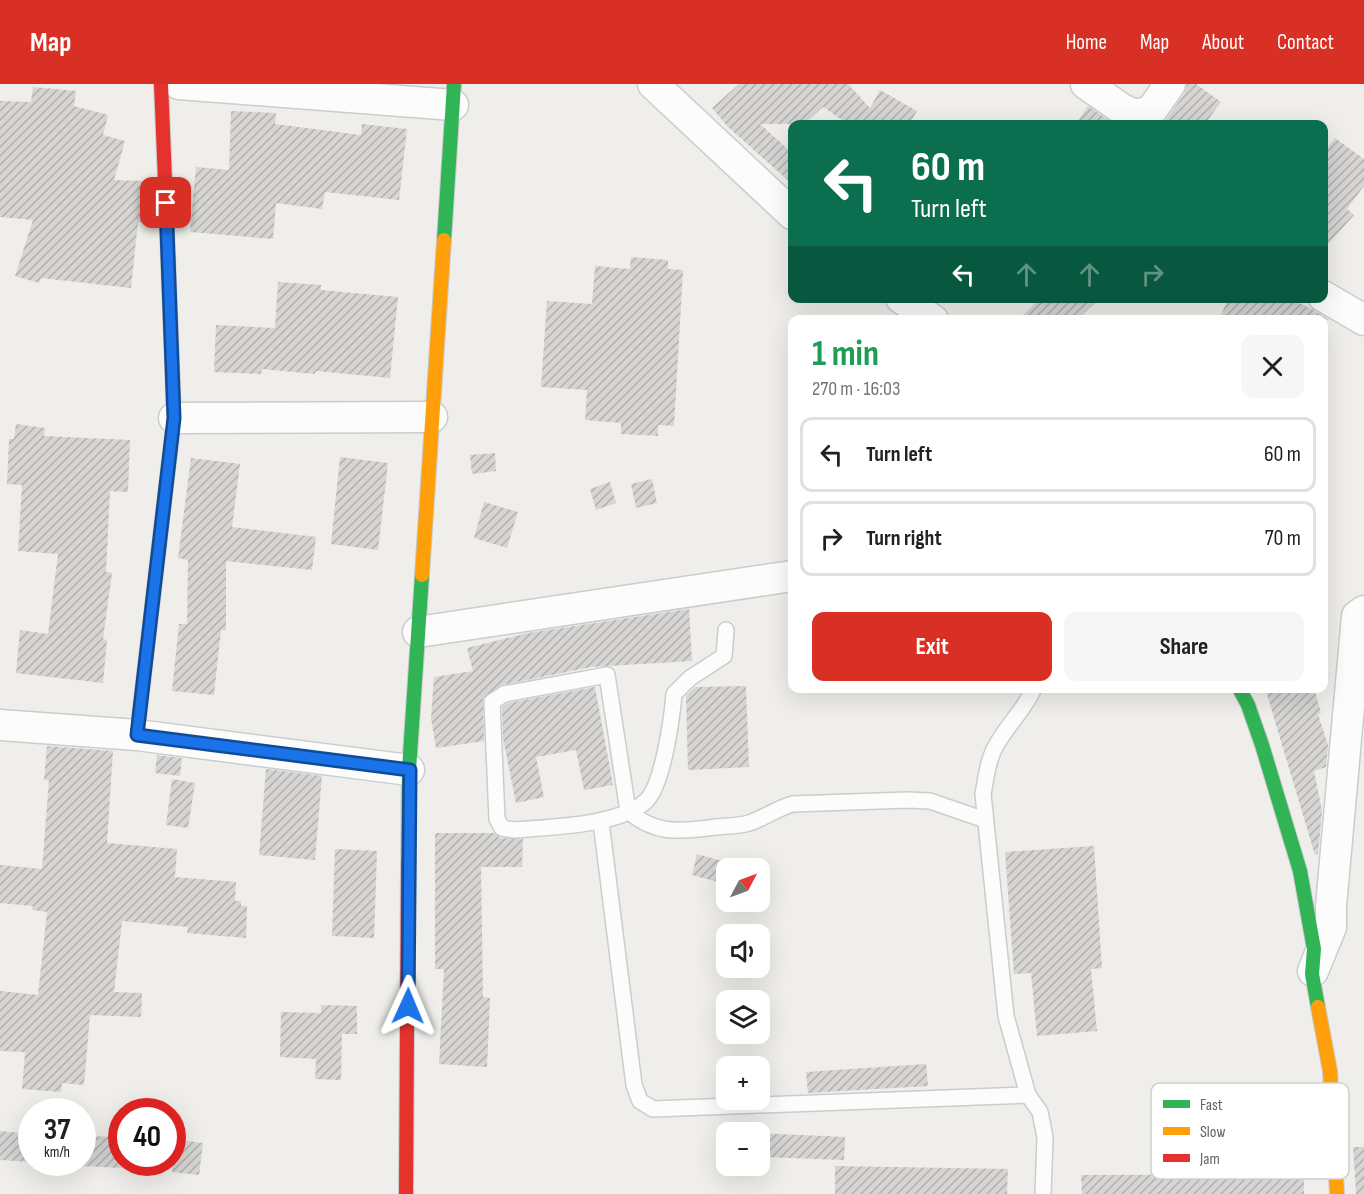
<!DOCTYPE html>
<meta charset="utf-8">
<style>
:root{--surface:#fff;--page:#f6f6f6;--text:#202124;--muted:#757577;--line:#e0e0e0;--accent:#d93025}
body{margin:0;font-family:"Sofia Sans Condensed",sans-serif;background:var(--page);color:var(--text);height:100vh;display:flex;flex-direction:column;font-size:22px;white-space:nowrap}
*{box-sizing:border-box;margin:0}
p{font-size:20px;color:var(--muted)}
.icon{flex:none;width:33px;height:33px;fill:none;stroke:currentColor;stroke-width:2;stroke-linecap:round;stroke-linejoin:round}
.map{position:relative;flex:1;overflow:hidden}
.panel{position:absolute;left:788px;top:231px;width:540px;height:378px;display:flex;flex-direction:column;background:var(--surface);border-radius:12px;box-shadow:0 6px 24px #0002}
.panel>*{flex:none}
.guide{position:absolute;left:788px;top:36px;width:540px;height:183px;border-radius:12px;box-shadow:0 6px 24px #0002;background:#0b6e4f;color:#fff;overflow:hidden}
.needle{width:39px;rotate:49deg}
.tools{position:absolute;left:716px;top:774px;display:grid;gap:12px}
.tools a{display:grid;place-items:center;width:54px;height:54px;border-radius:12px;background:var(--surface);box-shadow:0 6px 24px #0002;font-size:30px}
.speed{position:absolute;left:18px;top:1014px;display:flex;gap:12px;font-size:30px;font-weight:700;text-align:center}
.speed>*{display:grid;place-content:center;width:78px;height:78px;border-radius:50%;background:var(--surface);box-shadow:0 6px 24px #0002;line-height:1}
.speed small{font-size:15px;font-weight:400}
.speed .limit{border:9px solid #d22;background:#fff;color:#111}
.pin{position:absolute;display:grid;place-items:center;width:51px;height:51px;color:#fff;margin:-26px;border-radius:12px;box-shadow:0 3px 9px #0006}
.me{position:absolute;width:66px;margin:-33px;rotate:1deg;stroke-linejoin:round;filter:drop-shadow(0 0 4px #0008)}
.turn{display:flex;align-items:center;gap:21px;height:126px;padding:0 24px;font-size:27px}
.turn .icon{width:78px;height:78px;stroke-width:2.5}
.turn b{display:block;font-size:42px;line-height:51px}
.lanes{display:flex;align-items:center;height:57px;padding:0 24px;background:#0003;justify-content:center;gap:30px;direction:ltr}
.lanes .off{opacity:.35}
.round{display:grid;place-items:center;flex:none;width:63px;height:63px;border-radius:12px;background:var(--page)}
.headline{display:flex;align-items:center;justify-content:space-between;height:102px;padding:0 24px}
h1{font-size:36px;font-weight:700;line-height:45px;color:#1e9e55}
.primary-button{display:flex;gap:12px;margin-top:auto;padding:12px 24px}
.primary-button a{flex:1;height:69px;border-radius:12px;background:var(--accent);color:#fff;font-size:24px;font-weight:700;line-height:69px;text-align:center}
.primary-button a+a{background:var(--page);color:var(--text)}
ul{padding:0;list-style:none}
li{display:flex;align-items:center;gap:18px;height:75px;margin:0 12px 9px;padding:0 12px;border:3px solid var(--line);border-radius:12px}
li div{flex:1}
li b{display:block;font-size:22px}
li em{font-style:normal}
header{display:flex;align-items:center;gap:36px;box-sizing:border-box;height:84px;padding:0 30px;background:var(--accent);color:#fff}
header strong{font-size:28px}
nav{display:flex;gap:33px;margin-inline-start:auto;font-size:21px}
.map>svg:first-child{display:block}
.building{fill:url(#building-hatch)}
.lines{fill:none;stroke-linecap:round;stroke-linejoin:round}
.lane-casing{stroke:#cbcccc;stroke-width:18}
.street-casing{stroke:#cbcccc;stroke-width:33}
.fast-casing{stroke:#cacacb;stroke-width:16}
.slow-casing{stroke:#cacacb;stroke-width:16}
.jam-casing{stroke:#cacacb;stroke-width:16}
.lane{stroke:#fdfcfc;stroke-width:15}
.street{stroke:#fdfcfc;stroke-width:30}
.fast{stroke:#30b455;stroke-width:14}
.slow{stroke:#ff9f0a;stroke-width:14}
.jam{stroke:#e5322d;stroke-width:14}
.route-casing{stroke:#114b97;stroke-width:15}
.route{stroke:#1a73e8;stroke-width:10}
.key{fill:#fff;stroke:#cfd0d2;stroke-width:1.5}
.key-label{font-size:16px;fill:#5f6368}
</style>
<header>
<strong>Map</strong>
<nav><a>Home</a><a>Map</a><a>About</a><a>Contact</a></nav>
</header>
<div class="map">
<svg width="1364" height="1110" viewBox="0 0 1364 1110">
<defs>
<pattern id="building-hatch" width="6" height="6" patternUnits="userSpaceOnUse" patternTransform="scale(1.5)"><rect width="6" height="6" fill="#d6d5d3"/><path d="M-1 1l2-2M0 6l6-6M5 7l2-2" fill="none" stroke="#b1b0af"/></pattern>
</defs>
<rect width="100%" height="100%" fill="#efeeea"/>
<g class="building">
<polygon points="739,0 848,0 870,24 880,6 917,27 909,40 848,40 823,23 804,40 760,40 792,69 792,100 727,42 712,24"/>
<polygon points="1187,0 1196,0 1221,18 1205,40 1160,40 1165,37 1184,10"/>
<polygon points="33,3 76,7 74,22 108,31 103,51 125,57 114,96 143,97 142,138 138,138 131,204 41,194 39,199 15,192 33,136 0,133 0,17 31,18"/>
<polygon points="1088,22 1112,39 1114,40 1076,40"/>
<polygon points="231,27 276,29 275,40 361,51 362,40 407,45 399,116 325,108 322,125 276,119 273,155 190,148 196,83 229,86"/>
<polygon points="1335,54 1364,75 1364,102 1347,125 1354,131 1323,166 1323,70"/>
<polygon points="631,173 668,176 668,185 683,186 674,342 658,341 658,352 621,350 621,339 585,336 587,306 541,303 547,217 592,220 595,182 630,185"/>
<polygon points="278,198 321,201 321,206 398,213 390,294 316,287 315,290 262,285 261,290 214,288 216,241 275,244"/>
<polygon points="1040,214 1100,214 1077,236 1018,236"/>
<polygon points="1228,214 1289,214 1312,225 1329,236 1219,236"/>
<polygon points="16,340 45,344 44,352 130,356 128,408 110,407 106,488 112,489 103,555 107,556 103,599 16,589 20,546 48,550 58,470 18,467 22,401 7,400 9,355 14,355"/>
<polygon points="495,369 496,387 472,390 470,371"/>
<polygon points="340,373 388,379 378,466 331,460"/>
<polygon points="191,374 240,380 232,443 316,453 312,486 226,477 226,546 221,546 214,611 172,607 179,540 187,540 188,476 178,474"/>
<polygon points="652,395 657,419 636,424 631,400"/>
<polygon points="610,398 616,419 596,426 590,405"/>
<polygon points="484,418 518,428 507,464 474,454"/>
<polygon points="689,525 692,577 591,583 502,601 483,614 484,657 436,664 431,634 434,593 473,587 467,564 528,549"/>
<polygon points="746,602 749,683 688,686 686,612 695,603"/>
<polygon points="595,603 613,701 584,706 576,666 536,673 544,713 516,719 503,654 502,623 508,619"/>
<polygon points="1265,604 1314,604 1321,629 1318,630 1328,661 1326,683 1314,687 1322,727 1318,770 1315,771"/>
<polygon points="47,662 113,667 107,759 177,765 175,793 236,798 235,817 241,817 241,822 247,822 246,854 187,849 188,843 122,837 114,908 142,909 141,933 90,931 84,1001 62,999 61,1008 22,1005 25,968 0,967 0,907 38,911 47,828 32,826 33,822 0,819 0,781 42,785 49,696 44,696"/>
<polygon points="157,671 182,674 180,692 155,689"/>
<polygon points="266,685 322,692 315,776 259,771"/>
<polygon points="172,695 195,699 188,744 166,741"/>
<polygon points="435,749 494,749 500,754 523,755 522,783 481,783 483,913 490,914 487,983 439,980 444,885 435,885"/>
<polygon points="1094,762 1102,884 1091,885 1097,947 1037,952 1031,889 1014,890 1005,768"/>
<polygon points="335,765 377,767 374,854 332,852"/>
<polygon points="697,770 726,778 726,800 692,791"/>
<polygon points="321,921 357,922 357,950 342,950 341,996 315,995 316,975 280,973 281,928 321,929"/>
<polygon points="926,980 928,1002 808,1009 806,988"/>
<polygon points="0,1047 32,1050 32,1078 0,1076"/>
<polygon points="759,1049 845,1053 844,1076 759,1073"/>
<polygon points="87,1052 122,1053 122,1084 82,1082 82,1053 87,1054"/>
<polygon points="172,1055 203,1059 199,1091 172,1088"/>
<polygon points="1353,1063 1364,1063 1364,1110 1356,1110"/>
<polygon points="835,1082 1008,1085 1007,1110 835,1110"/>
<polygon points="1304,1090 1304,1110 1082,1110 1081,1091"/>
</g>
<g class="lines">
<defs>
<g id="lane">
<path d="M726,546l-2,26 -34,22 -16,16c-2,24 -11,89 -27,106 -25,26 -99,27 -133,30l-12,-2 -5,-9 -5,-117 12,-8 103,-19 21,136c29,25 53,20 89,16 10,-1 22,-1 32,-4 16,-5 28,-15 44,-19l115,-4 22,1 55,19"/>
<path d="M1034,604c-9,21 -26,36 -37,56 -9,14 -11,34 -14,50l23,222 22,79 12,17 5,25 -2,57"/>
<polyline points="601,738 634,1001 640,1017 653,1025 1028,1011"/>
</g>
<g id="street">
<polyline points="179,0 453,21"/>
<polyline points="653,0 792,130"/>
<polyline points="1086,0 1122,25 1135,31 1151,27 1170,0"/>
<polyline points="1323,212 1364,236"/>
<polyline points="901,214 933,236"/>
<polyline points="174,334 432,333"/>
<polyline points="418,548 792,492"/>
<polyline points="0,641 137,651 409,686"/>
<polyline points="1313,887 1331,843 1331,822 1357,532 1364,527"/>
</g>
<g id="fast">
<polyline points="444,156 454,0"/>
<polyline points="1239,604 1248,621 1262,661 1300,787 1314,865 1312,890 1318,923"/>
<polyline points="137,651 174,334 167,145"/>
<polyline points="408,778 409,686 422,491"/>
</g>
<g id="slow">
<polyline points="422,491 444,156"/>
<polyline points="1318,923 1330,987 1337,1110"/>
</g>
<g id="jam">
<polyline points="161,0 167,145"/>
<polyline points="406,1110 408,778"/>
</g>
</defs>
<use href="#lane" class="lane-casing"/>
<use href="#street" class="street-casing"/>
<use href="#fast" class="fast-casing"/>
<use href="#slow" class="slow-casing"/>
<use href="#jam" class="jam-casing"/>
<use href="#lane" class="lane"/>
<use href="#street" class="street"/>
<use href="#fast" class="fast"/>
<use href="#slow" class="slow"/>
<use href="#jam" class="jam"/>
</g>
<g class="lines">
<defs>
<polyline id="route" points="166,119 174,334 137,651 410,686 408,922"/>
</defs>
<use href="#route" class="route-casing"/>
<use href="#route" class="route"/>
</g>
<rect x="1151" y="999" width="198" height="96" rx="9" class="key"/>
<rect x="1163" y="1016" width="27" height="8" fill="#30b455"/>
<rect x="1163" y="1043" width="27" height="8" fill="#ff9f0a"/>
<rect x="1163" y="1070" width="27" height="8" fill="#e5322d"/>
<g class="key-label">
<text x="1200" y="1026">Fast</text>
<text x="1200" y="1053">Slow</text>
<text x="1200" y="1080">Jam</text>
</g>
</svg>
<div class="tools">
<a><svg class="needle" viewBox="-14 -14 28 28"><path d="M0-13l5 13h-10z" fill="#e53935"/><path d="M0 13l5-13h-10z" fill="#757577"/></svg></a>
<a><svg class="icon" aria-label="sound" viewBox="0 0 24 24"><path d="M4 9h4l5-4v14l-5-4H4zM17 9q2 3 0 6"/></svg></a>
<a><svg class="icon" aria-label="layers" viewBox="0 0 24 24"><path d="M12 4l9 5-9 5-9-5zM3 14l9 5 9-5"/></svg></a>
<a>+</a>
<a>−</a>
</div>
<div class="speed"><div>37<small>km/h</small></div><div class="limit">40</div></div>
<div class="pin" style="left:166px;top:119px;background:#d93025"><svg class="icon" aria-label="arrive" viewBox="0 0 24 24"><path d="M6 21V4h12l-3 4 3 4H6"/></svg></div>
<svg class="me" style="left:408px;top:922px" viewBox="-20 -20 40 40"><path d="M0-17L14 15 0 8-14 15z" fill="#1a73e8" stroke="#fff" stroke-width="4"/></svg>
<div class="guide">
<div class="turn"><svg class="icon" aria-label="left" viewBox="0 0 24 24"><path d="M17 20v-9H6M10 6l-5 5 5 5"/></svg><div><b>60 m</b>Turn left</div></div>
<div class="lanes"><svg class="icon" aria-label="left" viewBox="0 0 24 24"><path d="M17 20v-9H6M10 6l-5 5 5 5"/></svg><svg class="icon off" aria-label="ahead" viewBox="0 0 24 24"><path d="M12 20V5M6 11l6-6 6 6"/></svg><svg class="icon off" aria-label="ahead" viewBox="0 0 24 24"><path d="M12 20V5M6 11l6-6 6 6"/></svg><svg class="icon off" aria-label="right" viewBox="0 0 24 24"><path d="M7 20v-9h11M14 6l5 5-5 5"/></svg></div>
</div>
<section class="panel">
<div class="headline"><div><h1>1 min</h1><p>270 m · 16:03</p></div><a class="round"><svg class="icon" aria-label="close" viewBox="0 0 24 24"><path d="M6 6l12 12M18 6L6 18"/></svg></a></div>
<ul>
<li><svg class="icon" aria-label="left" viewBox="0 0 24 24"><path d="M17 20v-9H6M10 6l-5 5 5 5"/></svg><div><b>Turn left</b></div><em>60 m</em></li>
<li><svg class="icon" aria-label="right" viewBox="0 0 24 24"><path d="M7 20v-9h11M14 6l5 5-5 5"/></svg><div><b>Turn right</b></div><em>70 m</em></li>
</ul>
<div class="primary-button"><a>Exit</a><a>Share</a></div>
</section>
</div>
